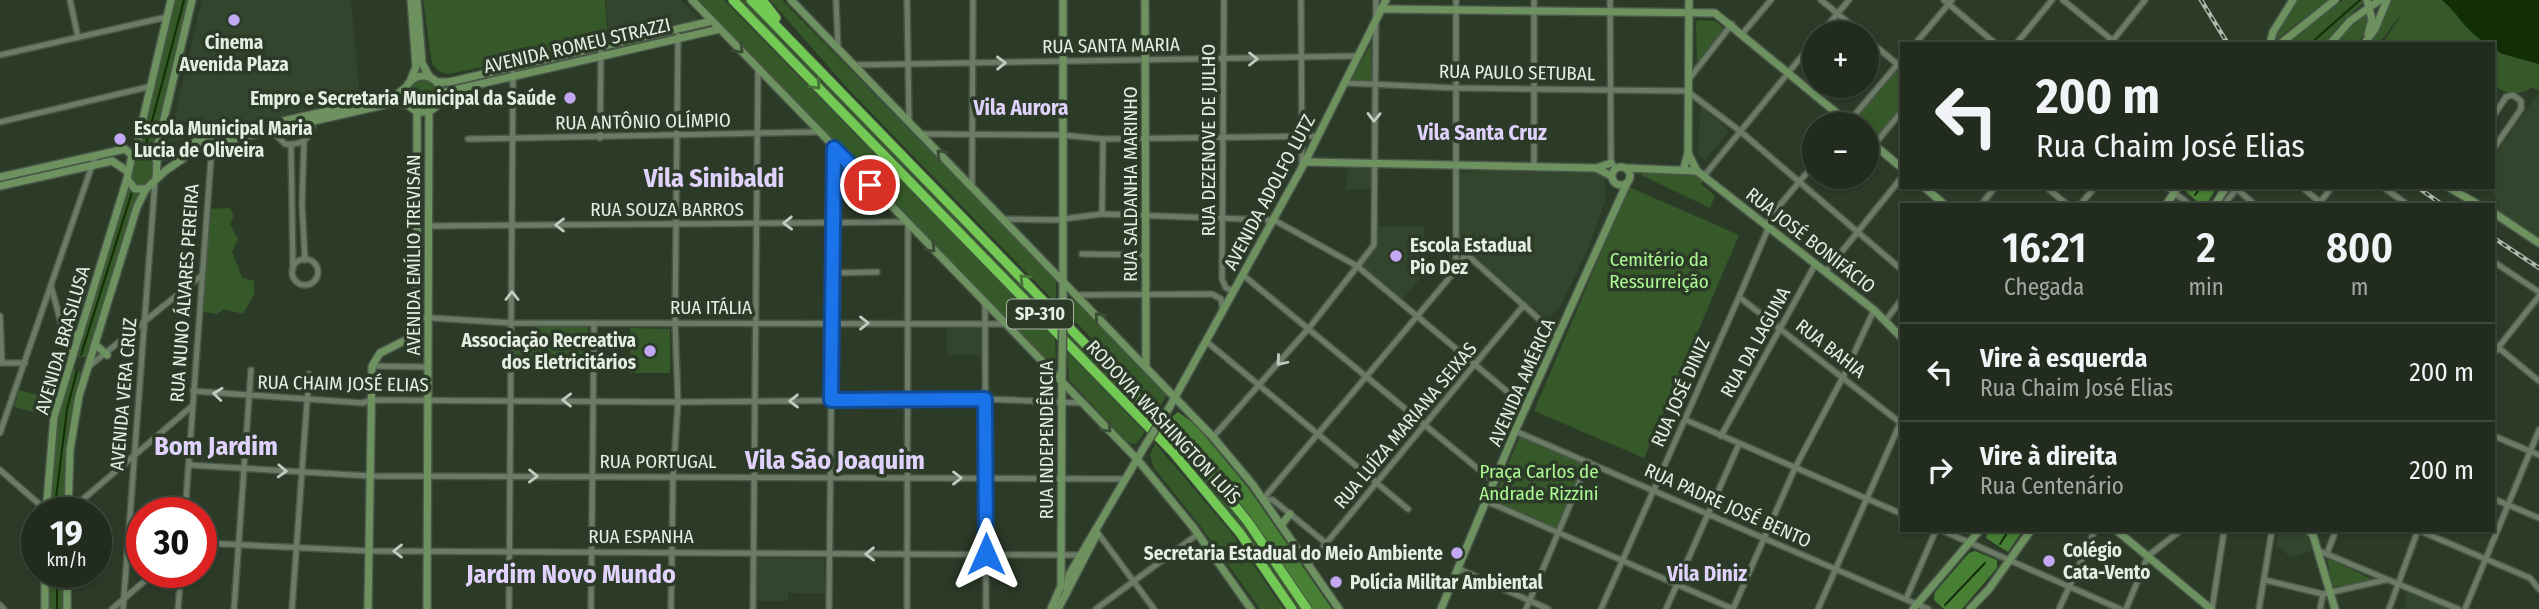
<!DOCTYPE html>
<html lang="pt">
<meta charset="utf-8">
<style>
:root{--surface:#212c1e;--page:#293427;--text:#f1f3f6;--muted:#a2a7a4;--line:#3e483c}
body{margin:0;font-family:"Fira Sans Condensed",sans-serif;background:var(--page);color:var(--text);height:100vh;display:flex;flex-direction:column;font-size:26px;white-space:nowrap}
*{box-sizing:border-box;margin:0}
p{font-size:23px;color:var(--muted)}
.icon{flex:none;width:38px;height:38px;fill:none;stroke:currentColor;stroke-width:2;stroke-linecap:round;stroke-linejoin:round}
.map{position:relative;flex:1;overflow:hidden}
.details{position:absolute;left:1900px;top:203px;width:595px;height:329px;display:flex;flex-direction:column;background:var(--surface);border-radius:0px;box-shadow:0 2px 5px #0004,0 0 0 2px var(--line)}
.details>*{flex:none}
.banner{position:absolute;left:1900px;top:42px;width:595px;height:147px;border-radius:0px;box-shadow:0 2px 5px #0004,0 0 0 2px var(--line);background:#212c1e;color:var(--text);overflow:hidden}
.tools{position:absolute;left:1802px;top:21px;display:grid;gap:14px}
.tools a{display:grid;place-items:center;width:77px;height:77px;border-radius:50%;background:var(--surface);box-shadow:0 2px 5px #0004,0 0 0 2px var(--line);font-size:35px}
.speed{position:absolute;left:21px;top:497px;display:flex;gap:14px;font-size:35px;font-weight:700;text-align:center}
.speed>*{display:grid;place-content:center;width:91px;height:91px;border-radius:50%;background:var(--surface);box-shadow:0 2px 5px #0004,0 0 0 2px var(--line);line-height:1}
.speed small{font-size:18px;font-weight:400}
.speed .limit{border:10px solid #d22;background:#fff;color:#111}
.pin{position:absolute;display:grid;place-items:center;width:60px;height:60px;color:#fff;margin:-30px;border:4px solid #fff;border-radius:50%;box-shadow:0 2px 7px #0007}
.me{position:absolute;width:77px;margin:-38px;rotate:0deg;stroke-linejoin:round;filter:drop-shadow(0 0 5px #0008)}
.turn{display:flex;align-items:center;gap:24px;height:147px;padding:0 21px;font-size:32px}
.turn .icon{width:91px;height:91px;stroke-width:2.5}
.turn b{display:block;font-size:49px;line-height:60px}
.eta{display:flex;justify-content:space-evenly;align-items:center;height:119px;text-align:center}
.eta b{font-size:42px;font-weight:600;line-height:49px}
ul{padding:0;list-style:none}
li{display:flex;align-items:center;gap:21px;height:98px;padding:0 21px;border-top:2px solid var(--line)}
li div{flex:1}
li b{display:block;font-size:26px}
li em{font-style:normal}
.map>svg:first-child{display:block}
.built{fill:#32452d}
.green{fill:#355929}
.forest{fill:#477f34}
.water{fill:#112e06}
.lines{fill:none;stroke-linecap:round;stroke-linejoin:round}
.stream{stroke:#112e06;stroke-width:2}
.street-casing{stroke:#4a5647;stroke-width:8}
.secondary-casing{stroke:#4a5647;stroke-width:10}
.highway-casing{stroke:#4a5647;stroke-width:11}
.street{stroke:#6b7b66;stroke-width:5}
.secondary{stroke:#6d9260;stroke-width:7}
.highway{stroke:#72c953;stroke-width:9}
.rail-casing{stroke:#afb9ab;stroke-width:4.5}
.rail{stroke:#2c3a28;stroke-width:2;stroke-dasharray:5;stroke-linecap:butt}
.secondary-bridge-casing{stroke:#4a5647;stroke-width:10;stroke-linecap:butt}
.secondary-bridge{stroke:#6d9260;stroke-width:7}
.oneway{stroke:#394c33}
.oneway2{stroke:#c0ccbd}
.oneway3{stroke:#487339}
.route-casing{stroke:#114b97;stroke-width:18}
.route{stroke:#1a73e8;stroke-width:12}
.poi-dot{fill:#c2a8f2;stroke:#2c3a28;stroke-width:2.5}
.labels{text-anchor:middle;stroke-width:7;stroke-linejoin:round;paint-order:stroke}
.shield{fill:#2c3a28;stroke:#aeb8aa;stroke-width:2}
.shield-label{font-size:18px;font-weight:bold;fill:#e5eee2}
.poi-label{font-size:19px;font-weight:bold;fill:#e5eee2;stroke:#2c3a28;text-anchor:start}
.street-label{font-size:19px;fill:#e5eee2;stroke:#2c3a28}
.park-label{font-size:19px;fill:#acf993;stroke:#2c3a28}
.neighbourhood-label{font-size:21px;font-weight:bold;fill:#e0d2fd;stroke:#2c3a28}
.district-label{font-size:26px;font-weight:bold;fill:#e0d2fd;stroke:#2c3a28}
</style>
<div class="map">
<svg width="2539" height="609" viewBox="0 0 2539 609">
<rect width="100%" height="100%" fill="#2c3a28"/>
<g class="built">
<polygon points="202,0 351,0 360,97 168,143"/>
<polygon points="606,0 681,0 700,20 609,42"/>
<polygon points="2536,96 2539,98 2539,240 2496,210 2499,204 2489,187 2494,187 2494,157"/>
<polygon points="1701,106 1729,131 1705,160 1698,154"/>
<polygon points="1348,167 1371,167 1371,189 1346,189"/>
<polygon points="1490,169 1599,173 1605,179 1605,201 1587,252 1559,309 1547,319 1459,245 1460,173"/>
<polygon points="1375,226 1424,226 1425,273 1401,301 1360,266 1376,245"/>
<polygon points="980,326 982,355 947,355 947,327"/>
<polygon points="2278,530 2305,530 2312,551 2292,558 2276,545"/>
<polygon points="756,558 824,559 825,594 788,593 788,601 756,601"/>
<polygon points="2406,592 2449,609 2404,609"/>
</g>
<g class="green">
<polygon points="174,0 188,0 154,146 147,149 139,143"/>
<polygon points="423,0 605,0 608,42 448,74 439,71 432,64"/>
<polygon points="698,0 724,0 1055,337 1056,366 1045,359"/>
<polygon points="738,0 748,0 1186,451 1240,516 1304,609 1296,609 1138,412"/>
<polygon points="770,0 782,0 1056,279 1056,303 849,90"/>
<polygon points="2298,0 2328,0 2277,39 2276,34"/>
<polygon points="2343,0 2363,0 2363,3 2341,23 2325,44 2285,44"/>
<path d="M2392,0h50l46,44h-106l19,-28c-13,10 -14,28 -33,28l9,-9z"/>
<polygon points="2368,13 2368,28 2357,44 2335,44 2351,25"/>
<polygon points="1699,20 1715,21 1725,29 1701,64 1697,61 1696,22"/>
<polygon points="1371,44 1372,82 1351,80"/>
<path d="M2494,48l6,5 39,11v27l-7,-4c-10,8 -24,8 -34,1l-4,6z"/>
<polygon points="1898,70 1902,71 1902,116 1880,144 1867,133 1867,124 1854,121"/>
<circle cx="423" cy="94" r="15"/>
<path d="M141,153l8,2c8,11 6,21 -2,31h-10l-7,-7 4,-21z"/>
<polygon points="1645,171 1693,173 1703,180 1701,184 1715,196 1710,208 1641,175"/>
<polygon points="127,187 139,194 138,196 87,357 78,357"/>
<polygon points="1629,187 1739,235 1644,458 1534,411"/>
<polygon points="230,208 234,216 230,224 238,239 232,252 242,277 254,281 254,295 243,314 224,309 217,314 203,312 209,209"/>
<polygon points="1073,298 1161,389 1166,395 1160,408 1067,313 1069,299"/>
<polygon points="534,327 588,327 589,371 514,371 514,350 534,350"/>
<polygon points="630,328 670,329 670,373 630,373"/>
<polygon points="1067,351 1145,432 1136,444 1127,442 1069,380"/>
<polygon points="73,369 83,373 67,456 63,504 49,504 60,403"/>
<polygon points="19,390 54,399 50,416 14,407"/>
<polygon points="1520,436 1585,464 1557,528 1493,500"/>
<polygon points="1155,443 1230,531 1284,609 1260,609 1201,527 1154,468 1150,455"/>
<polygon points="2327,558 2374,580 2373,581 2335,587 2332,584"/>
<polygon points="49,572 65,572 64,609 49,609"/>
</g>
<g class="forest">
<polygon points="2217,187 2206,205 2201,205 2182,188"/>
<polygon points="1178,412 1196,425 1249,489 1332,609 1312,609 1261,532 1167,421"/>
<polygon points="1988,530 2023,530 2008,552 1986,538"/>
<polygon points="1975,551 1997,560 1997,568 1962,609 1944,609 1934,600 1935,592 1969,553"/>
</g>
<path class="water" d="M2442,0h97v64l-39,-11 -6,-9c-22,-1 -36,-32 -52,-44z"/>
<g class="lines">
<g class="stream">
<polyline points="2310,44 2360,0"/>
<polyline points="146,144 184,0"/>
<polyline points="2195,195 2201,187"/>
<polyline points="81,355 132,192"/>
<polyline points="56,499 67,409 77,371"/>
<polyline points="2000,544 2009,530"/>
<polyline points="1945,605 1985,563"/>
<polyline points="57,609 57,572"/>
</g>
<defs>
<g id="street">
<polyline points="70,0 78,37"/>
<polyline points="836,0 838,48"/>
<polyline points="907,0 909,121"/>
<polyline points="1224,0 1222,279 1226,288 1234,291"/>
<polyline points="1301,0 1302,166"/>
<polyline points="1456,0 1456,267"/>
<polyline points="1534,0 1534,166"/>
<polyline points="1610,0 1611,163 1617,168"/>
<polyline points="1821,0 1861,33"/>
<polyline points="1944,0 1996,44"/>
<polyline points="2063,0 2117,44"/>
<polyline points="1743,33 1771,0"/>
<polyline points="1821,33 1849,0"/>
<polyline points="1867,39 1902,68"/>
<polyline points="1915,44 1952,0"/>
<polyline points="2016,44 2052,0"/>
<polyline points="2110,44 2145,0"/>
<polyline points="0,55 167,17"/>
<polyline points="853,65 1357,56"/>
<polyline points="1689,79 1732,24"/>
<polyline points="1346,83 1456,88 1687,91 1740,131 1902,270"/>
<polyline points="2494,115 2506,97 2513,95 2521,101 2521,109 2494,148"/>
<polyline points="0,122 148,87"/>
<polyline points="1847,124 1902,59"/>
<path d="M272,131l13,13c16,2 27,-6 28,-22"/>
<polyline points="921,134 1062,135 1103,139 1317,136"/>
<polyline points="600,138 601,46"/>
<polyline points="468,139 818,132"/>
<polyline points="304,141 302,204 305,260"/>
<polyline points="291,145 293,269"/>
<polyline points="1874,145 1902,111"/>
<polyline points="1704,176 1815,40"/>
<polyline points="972,186 973,0"/>
<polyline points="2046,187 2068,205"/>
<polyline points="2167,187 2190,205"/>
<polyline points="2302,187 2323,205"/>
<polyline points="2383,187 2408,205"/>
<polyline points="2237,189 2255,205"/>
<polyline points="1981,205 1995,187"/>
<polyline points="2080,205 2095,187"/>
<polyline points="2224,205 2237,188"/>
<polyline points="2318,205 2332,187"/>
<polyline points="1102,214 1103,139"/>
<polyline points="1004,219 1055,220 1102,214 1274,220 1357,266 1527,408"/>
<polyline points="428,226 905,222"/>
<polyline points="1456,245 1558,336"/>
<polyline points="1082,254 1145,255"/>
<circle cx="305" cy="272" r="13"/>
<polyline points="2494,262 2539,292"/>
<polyline points="1826,271 1902,177"/>
<polyline points="832,273 877,272"/>
<polyline points="1243,275 1494,482"/>
<polyline points="51,286 71,360"/>
<polyline points="1077,295 1212,294 1221,299 1223,311"/>
<polyline points="1739,297 1902,424"/>
<polyline points="985,304 986,609"/>
<polyline points="0,316 2,363"/>
<polyline points="417,317 512,323 1005,324"/>
<polyline points="1886,320 1902,299"/>
<polyline points="1207,342 1408,509"/>
<polyline points="2494,344 2539,381"/>
<polyline points="2494,353 2539,296"/>
<polyline points="0,363 25,363"/>
<polyline points="372,366 428,367"/>
<polyline points="88,367 202,275"/>
<polyline points="193,391 363,403 370,400 678,402 985,399 1081,403"/>
<polyline points="1686,420 1902,514"/>
<polyline points="1515,431 1928,609"/>
<polyline points="0,433 95,157"/>
<polyline points="1721,436 1816,263"/>
<polyline points="2494,436 2539,455"/>
<polyline points="1213,437 1309,328 1374,245 1376,0"/>
<polyline points="189,465 370,476 1126,479"/>
<polyline points="0,470 46,510 68,512 191,407"/>
<polyline points="1263,499 1456,270 1465,255"/>
<polyline points="1263,499 1273,500 1327,544"/>
<polyline points="2494,499 2539,518"/>
<polyline points="1486,501 1733,609"/>
<polyline points="185,513 212,145"/>
<polyline points="1941,530 2120,609"/>
<polyline points="2418,530 2530,578 2539,589"/>
<polyline points="1098,533 1154,609"/>
<polyline points="201,543 369,551 1081,555"/>
<polyline points="2317,550 2458,609"/>
<polyline points="2327,553 2336,530"/>
<polyline points="1309,564 1524,305"/>
<polyline points="1459,569 1548,609"/>
<polyline points="2265,580 2323,594 2385,580"/>
<polyline points="1906,599 1936,530"/>
<polyline points="0,605 4,609"/>
<polyline points="112,609 155,572"/>
<polyline points="123,609 155,181"/>
<polyline points="178,609 181,572"/>
<polyline points="234,609 251,370"/>
<polyline points="292,609 309,374"/>
<polyline points="509,609 513,73"/>
<polyline points="591,609 594,323"/>
<polyline points="671,609 673,477 678,402 675,323 678,35"/>
<polyline points="753,609 758,68"/>
<polyline points="829,609 834,148"/>
<polyline points="907,609 908,225"/>
<polyline points="1096,609 1198,534"/>
<polyline points="1526,609 1588,462"/>
<polyline points="1601,609 1739,297 1767,231 1769,218 1815,163"/>
<polyline points="1666,609 1739,444"/>
<polyline points="1733,609 1795,468 1843,377 1874,310"/>
<polyline points="1818,609 1902,419"/>
<polyline points="2059,609 2095,530"/>
<polyline points="2126,609 2148,556 2181,530"/>
<polyline points="2212,609 2224,531"/>
<polyline points="2259,609 2272,530"/>
<polyline points="2320,609 2323,594"/>
<polyline points="2389,609 2418,530"/>
<polyline points="2465,609 2539,430"/>
</g>
<g id="secondary">
<polyline points="411,0 416,67 411,79"/>
<polyline points="417,0 422,63 429,76"/>
<polyline points="692,0 1137,459 1193,527 1251,609"/>
<polyline points="791,0 1213,437 1253,485 1339,609"/>
<polyline points="1145,0 1146,366"/>
<polyline points="2367,0 2372,20 2368,34"/>
<polyline points="1381,9 1715,13 1850,124"/>
<polyline points="2270,44 2273,32 2293,0"/>
<polyline points="2280,44 2335,0"/>
<polyline points="2330,44 2350,21 2380,0"/>
<polyline points="2364,44 2375,29 2387,0"/>
<circle cx="423" cy="94" r="18"/>
<polyline points="437,82 449,82 712,21"/>
<polyline points="441,93 720,29"/>
<polyline points="160,138 167,149 178,151"/>
<polyline points="1867,139 1902,168"/>
<polyline points="135,153 171,0"/>
<polyline points="1688,153 1697,171 1874,310 1902,338"/>
<polyline points="155,157 192,0"/>
<polyline points="156,158 173,154 201,139 395,96 406,87"/>
<polyline points="1305,162 1596,168 1611,176"/>
<circle cx="1621" cy="176" r="9"/>
<polyline points="1597,168 1611,163"/>
<polyline points="1625,168 1697,171"/>
<polyline points="1684,168 1688,153 1689,0"/>
<polyline points="0,177 125,149 132,155"/>
<polyline points="156,179 157,162 153,154 142,150 132,155 127,179 135,189 146,189 165,171 200,147 397,102 409,106"/>
<polyline points="0,186 112,161 127,171"/>
<polyline points="1924,187 1945,205"/>
<polyline points="2448,187 2479,205"/>
<polyline points="2166,205 2178,187"/>
<polyline points="2215,205 2226,187"/>
<polyline points="2494,213 2539,243"/>
<polyline points="1063,302 1063,0"/>
<polyline points="65,334 71,336 80,333"/>
<polyline points="95,344 107,355"/>
<polyline points="1169,408 1305,162 1386,0"/>
<polyline points="46,513 54,417 127,179"/>
<polyline points="68,513 70,450 79,396 137,207 146,189"/>
<polyline points="1282,524 1290,514"/>
<polyline points="2116,530 2211,609"/>
<polyline points="2308,530 2313,535 2335,609"/>
<polyline points="1067,592 1069,575 1146,444"/>
<polyline points="45,609 45,572"/>
<polyline points="67,609 67,572"/>
<polyline points="368,609 372,366 380,353 408,339 417,317 417,111"/>
<polyline points="427,609 429,111"/>
<polyline points="1051,609 1061,586 1062,370"/>
<polyline points="1058,609 1097,534"/>
<polyline points="1441,609 1515,431 1627,183"/>
<polyline points="1913,609 1980,530"/>
<polyline points="1970,609 1989,589 2031,530"/>
</g>
<g id="highway">
<polyline points="733,0 1172,451 1240,533 1292,609"/>
<polyline points="751,0 1197,459 1248,522 1307,609"/>
<polyline points="762,0 776,18"/>
</g>
</defs>
<use href="#street" class="street-casing"/>
<use href="#secondary" class="secondary-casing"/>
<use href="#highway" class="highway-casing"/>
<use href="#street" class="street"/>
<use href="#secondary" class="secondary"/>
<use href="#highway" class="highway"/>
<defs>
<g id="rail">
<polyline points="2201,0 2228,44"/>
<polyline points="2417,187 2443,205"/>
<polyline points="2494,238 2539,268"/>
</g>
</defs>
<use href="#rail" class="rail-casing"/>
<use href="#rail" class="rail"/>
<defs>
<g id="secondary-bridge">
<polyline points="1062,370 1063,302"/>
<polyline points="1146,444 1169,408"/>
</g>
</defs>
<use href="#secondary-bridge" class="secondary-bridge-casing"/>
<use href="#secondary-bridge" class="secondary-bridge"/>
</g>
<defs><path id="oneway-chevron" d="M-2-3.5L2.5 0L-2 3.5" fill="none" stroke-width="1.6" stroke-linecap="round" stroke-linejoin="round" transform="scale(1.75)"/></defs>
<g class="oneway">
<use href="#oneway-chevron" transform="translate(739 49) rotate(46)"/>
<use href="#oneway-chevron" transform="translate(941 154) rotate(-134)"/>
<use href="#oneway-chevron" transform="translate(931 248) rotate(46)"/>
<use href="#oneway-chevron" transform="translate(1099 317) rotate(-133)"/>
<use href="#oneway-chevron" transform="translate(1107 428) rotate(45)"/>
</g>
<g class="oneway2">
<use href="#oneway-chevron" transform="translate(1253 59)"/>
<use href="#oneway-chevron" transform="translate(1001 63) rotate(-1)"/>
<use href="#oneway-chevron" transform="translate(1374 117) rotate(91)"/>
<use href="#oneway-chevron" transform="translate(788 223) rotate(179)"/>
<use href="#oneway-chevron" transform="translate(560 225) rotate(180)"/>
<use href="#oneway-chevron" transform="translate(512 296) rotate(-90)"/>
<use href="#oneway-chevron" transform="translate(864 323)"/>
<use href="#oneway-chevron" transform="translate(1281 361) rotate(130)"/>
<use href="#oneway-chevron" transform="translate(218 394) rotate(-174)"/>
<use href="#oneway-chevron" transform="translate(567 400) rotate(-179)"/>
<use href="#oneway-chevron" transform="translate(794 401) rotate(179)"/>
<use href="#oneway-chevron" transform="translate(282 471) rotate(3)"/>
<use href="#oneway-chevron" transform="translate(533 476) rotate(1)"/>
<use href="#oneway-chevron" transform="translate(957 478)"/>
<use href="#oneway-chevron" transform="translate(398 551) rotate(-180)"/>
<use href="#oneway-chevron" transform="translate(870 554) rotate(179)"/>
</g>
<g class="oneway3">
<use href="#oneway-chevron" transform="translate(816 85) rotate(46)"/>
<use href="#oneway-chevron" transform="translate(1024 279) rotate(-135)"/>
</g>
<g class="lines">
<defs>
<polyline id="route" points="870,185 834,148 831,400 985,399 986,554"/>
</defs>
<use href="#route" class="route-casing"/>
<use href="#route" class="route"/>
</g>
<g class="poi-dot">
<circle cx="234" cy="20" r="7"/>
<circle cx="570" cy="98" r="7"/>
<circle cx="120" cy="139" r="7"/>
<circle cx="1396" cy="256" r="7"/>
<circle cx="650" cy="351" r="7"/>
<circle cx="1457" cy="553" r="7"/>
<circle cx="2049" cy="561" r="7"/>
<circle cx="1336" cy="582" r="7"/>
</g>
<g class="labels">
<rect class="shield" x="1007" y="299.5" width="66" height="29" rx="5"/>
<g class="shield-label">
<text x="1040" y="320">SP-310</text>
</g>
<g class="poi-label">
<text x="234" y="49" text-anchor="middle">Cinema<tspan x="234" dy="22">Avenida Plaza</tspan></text>
<text x="556" y="105" text-anchor="end">Empro e Secretaria Municipal da Saúde</text>
<text x="134" y="135">Escola Municipal Maria<tspan x="134" dy="22">Lucia de Oliveira</tspan></text>
<text x="1410" y="252">Escola Estadual<tspan x="1410" dy="22">Pio Dez</tspan></text>
<text x="636" y="347" text-anchor="end">Associação Recreativa<tspan x="636" dy="22">dos Eletricitários</tspan></text>
<text x="2063" y="557">Colégio<tspan x="2063" dy="22">Cata-Vento</tspan></text>
<text x="1443" y="560" text-anchor="end">Secretaria Estadual do Meio Ambiente</text>
<text x="1350" y="589">Polícia Militar Ambiental</text>
</g>
<g class="street-label">
<text transform="translate(577 45) rotate(-13)" y="7">AVENIDA ROMEU STRAZZI</text>
<text transform="translate(1111 45) rotate(-1)" y="7">RUA SANTA MARIA</text>
<text transform="translate(1517 72) rotate(1)" y="7">RUA PAULO SETUBAL</text>
<text transform="translate(643 121) rotate(-1)" y="7">RUA ANTÔNIO OLÍMPIO</text>
<text transform="translate(1208 140) rotate(-90)" y="7">RUA DEZENOVE DE JULHO</text>
<text transform="translate(1130 184) rotate(-90)" y="7">RUA SALDANHA MARINHO</text>
<text transform="translate(1269 192) rotate(-62)" y="7">AVENIDA ADOLFO LUTZ</text>
<text x="667" y="216">RUA SOUZA BARROS</text>
<text transform="translate(1811 240) rotate(38)" y="7">RUA JOSÉ BONIFÁCIO</text>
<text transform="translate(413 255) rotate(-90)" y="7">AVENIDA EMÍLIO TREVISAN</text>
<text transform="translate(184 293) rotate(-86)" y="7">RUA NUNO ÁLVARES PEREIRA</text>
<text x="711" y="314">RUA ITÁLIA</text>
<text transform="translate(62 340) rotate(-74)" y="7">AVENIDA BRASILUSA</text>
<text transform="translate(1755 342) rotate(-61)" y="7">RUA DA LAGUNA</text>
<text transform="translate(1831 348) rotate(38)" y="7">RUA BAHIA</text>
<text transform="translate(1521 382) rotate(-66)" y="7">AVENIDA AMÉRICA</text>
<text transform="translate(343 383) rotate(1)" y="7">RUA CHAIM JOSÉ ELIAS</text>
<text transform="translate(1680 392) rotate(-66)" y="7">RUA JOSÉ DINIZ</text>
<text transform="translate(123 394) rotate(-85)" y="7">AVENIDA VERA CRUZ</text>
<text transform="translate(1164 422) rotate(47)" y="7">RODOVIA WASHINGTON LUÍS</text>
<text transform="translate(1405 425) rotate(-50)" y="7">RUA LUÍZA MARIANA SEIXAS</text>
<text transform="translate(1046 440) rotate(-90)" y="7">RUA INDEPENDÊNCIA</text>
<text x="658" y="468">RUA PORTUGAL</text>
<text transform="translate(1728 505) rotate(24)" y="7">RUA PADRE JOSÉ BENTO</text>
<text x="641" y="543">RUA ESPANHA</text>
</g>
<g class="park-label">
<text x="1659" y="266">Cemitério da<tspan x="1659" dy="22">Ressurreição</tspan></text>
<text x="1539" y="478">Praça Carlos de<tspan x="1539" dy="22">Andrade Rizzini</tspan></text>
</g>
<g class="neighbourhood-label">
<text x="1021" y="115">Vila Aurora</text>
<text x="1482" y="140">Vila Santa Cruz</text>
<text x="1707" y="581">Vila Diniz</text>
</g>
<g class="district-label">
<text x="714" y="187">Vila Sinibaldi</text>
<text x="216" y="455">Bom Jardim</text>
<text x="835" y="469">Vila São Joaquim</text>
<text x="571" y="583">Jardim Novo Mundo</text>
</g>
</g>
</svg>
<div class="tools">
<a>+</a>
<a>−</a>
</div>
<div class="speed"><div>19<small>km/h</small></div><div class="limit">30</div></div>
<div class="pin" style="left:870px;top:185px;background:#d93025"><svg class="icon" aria-label="arrive" viewBox="0 0 24 24"><path d="M6 21V4h12l-3 4 3 4H6"/></svg></div>
<svg class="me" style="left:986px;top:554px" viewBox="-20 -20 40 40"><path d="M0-17L14 15 0 8-14 15z" fill="#1a73e8" stroke="#fff" stroke-width="4"/></svg>
<div class="banner">
<div class="turn"><svg class="icon" aria-label="left" viewBox="0 0 24 24"><path d="M17 20v-9H6M10 6l-5 5 5 5"/></svg><div><b>200 m</b>Rua Chaim José Elias</div></div>
</div>
<section class="details">
<div class="eta">
<div><b>16:21</b><p>Chegada</p></div>
<div><b>2</b><p>min</p></div>
<div><b>800</b><p>m</p></div>
</div>
<ul>
<li><svg class="icon" aria-label="left" viewBox="0 0 24 24"><path d="M17 20v-9H6M10 6l-5 5 5 5"/></svg><div><b>Vire à esquerda</b><p>Rua Chaim José Elias</p></div><em>200 m</em></li>
<li><svg class="icon" aria-label="right" viewBox="0 0 24 24"><path d="M7 20v-9h11M14 6l5 5-5 5"/></svg><div><b>Vire à direita</b><p>Rua Centenário</p></div><em>200 m</em></li>
</ul>
</section>
</div>
